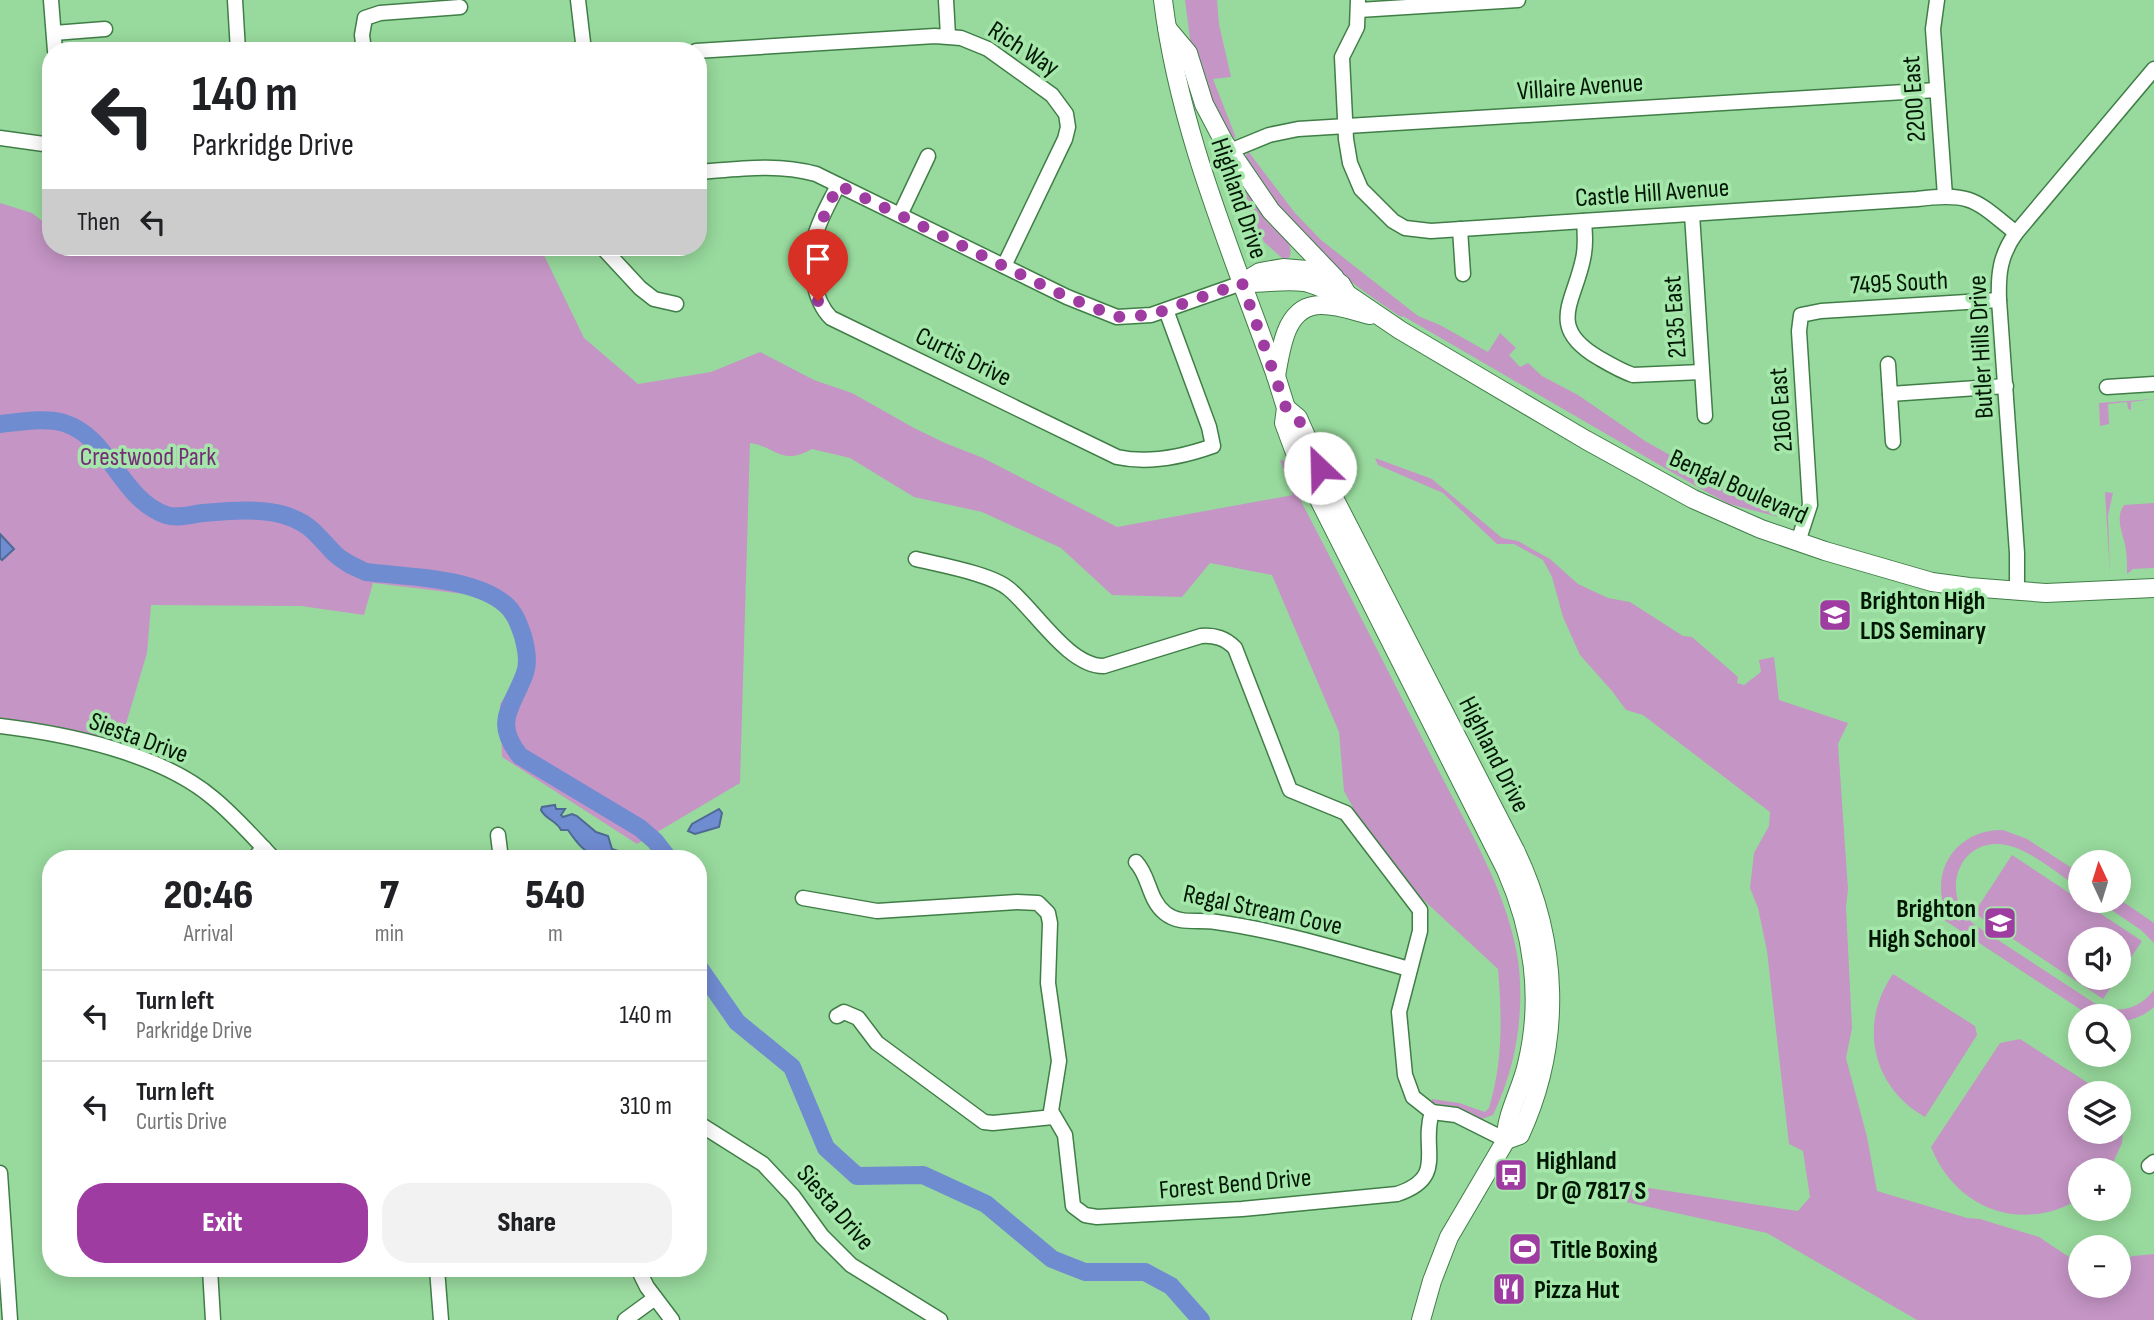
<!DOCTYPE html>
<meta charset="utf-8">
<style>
:root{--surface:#fff;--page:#f2f2f2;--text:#202124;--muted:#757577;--line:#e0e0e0;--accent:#9f3ca2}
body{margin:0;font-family:"Sofia Sans Condensed",sans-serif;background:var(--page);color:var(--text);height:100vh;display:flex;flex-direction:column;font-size:26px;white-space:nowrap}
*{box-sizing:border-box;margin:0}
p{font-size:23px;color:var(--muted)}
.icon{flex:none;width:38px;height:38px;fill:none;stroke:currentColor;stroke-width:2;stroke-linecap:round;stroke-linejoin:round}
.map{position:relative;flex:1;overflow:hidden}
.side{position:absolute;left:42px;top:850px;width:665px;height:427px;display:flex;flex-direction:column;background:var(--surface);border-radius:28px;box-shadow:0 4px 18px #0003}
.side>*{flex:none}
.banner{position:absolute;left:42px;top:42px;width:665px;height:214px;border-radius:28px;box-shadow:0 4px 18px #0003;background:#fff;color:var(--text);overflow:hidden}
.needle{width:46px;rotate:356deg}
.tools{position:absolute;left:2068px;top:850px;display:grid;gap:14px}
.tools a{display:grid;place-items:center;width:63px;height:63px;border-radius:50%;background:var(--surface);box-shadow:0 4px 18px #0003;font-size:35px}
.pin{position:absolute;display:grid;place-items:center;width:60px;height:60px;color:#fff;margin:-72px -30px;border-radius:50% 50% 50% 0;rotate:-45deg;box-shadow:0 0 7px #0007}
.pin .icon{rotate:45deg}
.me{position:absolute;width:77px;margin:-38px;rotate:336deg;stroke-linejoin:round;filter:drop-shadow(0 0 5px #0008)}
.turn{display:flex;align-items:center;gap:24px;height:147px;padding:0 35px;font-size:32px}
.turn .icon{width:91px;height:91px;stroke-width:2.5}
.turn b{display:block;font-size:49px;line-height:60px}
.then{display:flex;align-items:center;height:66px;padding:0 35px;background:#0003;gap:14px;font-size:26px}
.eta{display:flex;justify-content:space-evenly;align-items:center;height:119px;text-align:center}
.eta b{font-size:42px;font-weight:800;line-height:49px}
.button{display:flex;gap:14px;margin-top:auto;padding:14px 35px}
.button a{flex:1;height:80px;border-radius:28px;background:var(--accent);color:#fff;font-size:28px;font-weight:800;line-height:80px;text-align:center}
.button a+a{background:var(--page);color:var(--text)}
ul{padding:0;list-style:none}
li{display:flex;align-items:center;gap:21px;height:91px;padding:0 35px;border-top:2px solid var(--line)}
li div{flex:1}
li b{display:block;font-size:26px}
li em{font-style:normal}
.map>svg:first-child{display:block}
.green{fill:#c595c5}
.water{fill:#708cd1;stroke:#4e6993;stroke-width:2}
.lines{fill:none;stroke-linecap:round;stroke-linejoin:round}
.river{stroke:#708cd1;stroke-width:18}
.minor-casing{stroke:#407e47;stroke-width:17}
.major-casing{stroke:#407e47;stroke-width:20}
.minor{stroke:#fff;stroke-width:14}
.major{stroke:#fff;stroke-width:18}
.route{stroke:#9f3ca2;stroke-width:12;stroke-dasharray:0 21.6}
.labels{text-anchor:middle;stroke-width:7;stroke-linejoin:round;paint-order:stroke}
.street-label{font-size:26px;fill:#001703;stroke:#a5e7aa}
.park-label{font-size:26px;fill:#752d77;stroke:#a5e7aa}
.poi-label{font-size:26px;font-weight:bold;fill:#001703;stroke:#a5e7aa;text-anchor:start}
</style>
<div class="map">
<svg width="2154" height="1320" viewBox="0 0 2154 1320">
<rect width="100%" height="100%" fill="#98da9d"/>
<g class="green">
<polygon points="1185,0 1217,0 1219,24 1231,77 1213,79 1236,138 1226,135 1215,114 1191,47"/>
<path d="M1220,150l3,2 45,71c11,9 28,20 21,35h-7l-18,-16 -7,-16 -9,-9 -7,-22 -22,-40z"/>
<path d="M1248,151l47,62 26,27 97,76 22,9 48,27 12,-19 16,15 -7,7 11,12 8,-4 14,13 36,19 67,46 119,67 30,13 -65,-17 -28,-15 -298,-173 -2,1c-37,-25 -74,-50 -104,-84 -20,-22 -35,-51 -52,-75z"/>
<path d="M0,203l32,10 19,15v19h19l6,4 34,-4h214l15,8 202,-6 43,89 54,46 73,-12 49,-20 54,28 38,13 62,35 31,15 38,15 134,69 176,-32 -13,-35 4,1 19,44c48,91 93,183 140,274 30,58 65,116 75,181 7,53 -2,107 -25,155l-11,4 -24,-12 -27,-4 1,-4 27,4 26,9 4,-4c14,-47 13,-90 9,-139l-95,-88 -45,-64 -14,-26 -5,-59 -67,-157 -62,-12 -28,34 -70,-2 -51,-47 -79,-36 -68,-15 -64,-39 -38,-9c-31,18 -37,-3 -62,-6l-10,340 -103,61 -135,-87 -2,-53 15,-22 10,-20 -22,-57 -39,-11 -91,-11 -9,32 -63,-9 -150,-1 -4,48 -27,91 -41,-13 -79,-13z"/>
<polygon points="2154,399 2131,402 2131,410 2128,409 2127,402 2108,404 2109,424 2100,426 2099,403"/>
<polygon points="1375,458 1432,479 1502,538 1518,541 1550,559 1578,584 1608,598 1630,602 1683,636 1692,637 1738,677 1737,683 1744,685 1761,672 1759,660 1774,657 1779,700 1848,723 1838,744 1848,889 1846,907 1852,1028 1846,1058 1867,1137 1877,1191 1967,1218 1980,1219 2039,1237 2081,1265 2081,1286 2119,1286 2119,1261 2133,1256 2154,1254 2154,1320 1917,1320 1767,1233 1626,1202 1623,1184 1798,1211 1810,1197 1803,1151 1789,1144 1767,951 1758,908 1750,888 1754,853 1769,826 1770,812 1643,715 1626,710 1612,691 1580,655 1563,617 1552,577 1543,560 1514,544 1497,544 1443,493 1378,465"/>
<polygon points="2105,492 2113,493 2108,515 2110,575"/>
<path d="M2154,503v65l-21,1 -6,5c0,-8 0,-17 -1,-24 -2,-15 -12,-31 -2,-45z"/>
<path d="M2003,830l24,9 54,35v15c-20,-13 -52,-40 -75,-44 -48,-9 -68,51 -31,80l124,81c22,8 41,2 55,-16v17c-10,9 -21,13 -35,15v-5h-27l-160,-105 7,-11 4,2c-10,-40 19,-74 60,-73z"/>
<polygon points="2012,855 2142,941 2119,975 2119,940 2081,940 2081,978 2117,978 2103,999 1974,913"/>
<polygon points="2119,899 2154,923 2154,943 2141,930 2098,901 2119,901"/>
<path d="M1893,974l82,52 2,9 -52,82c-53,-30 -67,-93 -32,-143z"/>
<path d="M2020,1039l85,55h-24v38h38v-29l6,4 -3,36 -13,28h-28v27c-58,36 -125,12 -150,-51l69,-104z"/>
</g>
<g class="water">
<polygon points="0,534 14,549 2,560 0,558"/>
<path d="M555,805l1,4h9l-4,6 2,2 9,-3 5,2 19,16 12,4 4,13 6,2 -1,4 -11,4 6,-6 -11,5c-16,-4 -24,-15 -33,-28h-7c-5,-10 -15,-10 -20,-20l1,-3z"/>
<polygon points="719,809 722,813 719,827 695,834 688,831 692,824"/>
</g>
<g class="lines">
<g class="river">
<path d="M0,424c20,-2 45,-7 64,-1 46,14 56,76 102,92 12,4 26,-1 37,-2 25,-2 57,-5 81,2 26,8 32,19 50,38 9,9 21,14 32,19 40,5 107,5 139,32 10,8 14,21 18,32 3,12 6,25 2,37 -12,34 -33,48 -5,83l120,72 15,13 14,18"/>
<polyline points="698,966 737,1022 792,1067 826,1148 857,1176 923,1175 986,1204 1052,1259 1085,1272 1145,1272 1171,1286 1201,1320"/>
</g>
<defs>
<g id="minor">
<polyline points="51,0 55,51"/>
<polyline points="235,0 238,51"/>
<polyline points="578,0 584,51"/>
<polyline points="946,0 948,36"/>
<path d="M1358,0l-1,27 -15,30 4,82 4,24 11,26 32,32 12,7 26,3 486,-32c55,-7 58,1 99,34"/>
<polyline points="1937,0 1933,29 1945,196"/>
<polyline points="1359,10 1518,0"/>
<polyline points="54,33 105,29"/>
<polyline points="364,51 362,35 365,18 380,13 460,7"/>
<polyline points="696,51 935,36 961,38 988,49 1052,95 1066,114 1068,127 1065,139 1004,266"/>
<polyline points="0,138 51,145"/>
<polyline points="1230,151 1269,135 1298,129 1937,90"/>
<path d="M698,172c40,-3 79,-9 118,2l251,123 50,20 34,-2 91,-32"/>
<path d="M838,185c-8,17 -20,36 -24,55 -5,25 -1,60 17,78l286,139c32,7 65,0 96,-11l-4,-19 -43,-117"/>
<polyline points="1692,214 1705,416"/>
<polyline points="900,215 928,156"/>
<path d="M1584,221c1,13 2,25 -1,38 -9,44 -37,68 16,99 12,7 22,13 34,17l69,-3"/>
<polyline points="1460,229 1463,274"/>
<polyline points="602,247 640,288 654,299 676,304"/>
<polyline points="1888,364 1893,442"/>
<polyline points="2107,387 2154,384"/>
<polyline points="1890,394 2006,386"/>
<polyline points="1798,542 1810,505 1799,331 1801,315 1821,311 1999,300"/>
<path d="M916,559c24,6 76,15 93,30 26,21 60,78 95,77l97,-30c14,-1 24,2 34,12l55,142 56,23 74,97v21l-21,81 6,63 8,22 19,15 24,3 50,25"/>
<path d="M2017,592v-39l-18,-253c-1,-26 1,-45 17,-67l138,-164"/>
<path d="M0,726c67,8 160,27 213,72 22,18 41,40 61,61"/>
<polyline points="498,835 501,859"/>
<polyline points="253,859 264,848"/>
<path d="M1136,862c14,15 12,37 29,51 15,12 32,6 51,9 65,9 129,29 193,47"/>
<path d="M803,898l74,13 140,-9 21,1 10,10 2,10 -2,60 11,78 -8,50 14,24 8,71 12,9 12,2 145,-8 155,-15c51,-17 23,-45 35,-82"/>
<polyline points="837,1016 844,1012 858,1018 877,1043 984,1122 993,1123 1053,1117"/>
<polyline points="698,1123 763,1164 793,1196 822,1236 851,1265 940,1320"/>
<polyline points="2149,1166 2154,1162"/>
<polyline points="0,1173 10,1320"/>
<polyline points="210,1269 213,1320"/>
<polyline points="437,1269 441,1320"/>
<polyline points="638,1269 647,1287 672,1320"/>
<polyline points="625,1320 655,1298"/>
</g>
<g id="major">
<path d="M1163,0c16,131 69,252 113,376l10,32 -2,15 10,27 212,420c27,61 37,128 21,194 -5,24 -22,52 -21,76l-57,97 -17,44 -11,39"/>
<polyline points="1167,28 1188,53 1204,104 1224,142 1271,211 1335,278"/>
<polyline points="1242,283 1260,272 1283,268 1307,270 1335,280 1341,284 1347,294 1400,330 1586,440 1693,499 1761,529 1825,551 1932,582 1969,587 2046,593 2154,588"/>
<path d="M1242,283c21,1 42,-4 62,-1 16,3 27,13 43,12"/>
<path d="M1276,376c5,-27 9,-72 46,-71 16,0 32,6 48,10"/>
<path d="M1286,408l12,10 33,74 184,358c44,91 48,192 5,285l-14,5"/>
</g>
</defs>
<use href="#minor" class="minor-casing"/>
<use href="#major" class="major-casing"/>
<use href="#minor" class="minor"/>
<use href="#major" class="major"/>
</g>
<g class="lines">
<path class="route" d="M818,301c-12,-51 0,-72 20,-116l229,112 50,20 34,-2 91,-32 44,125 12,10 22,50"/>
</g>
<defs>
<symbol id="school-square" viewBox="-11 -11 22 22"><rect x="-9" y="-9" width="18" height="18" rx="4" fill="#9f3ca2" stroke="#a5e7aa"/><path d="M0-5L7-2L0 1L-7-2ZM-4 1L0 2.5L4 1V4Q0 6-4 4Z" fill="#fff"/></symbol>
<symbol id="bus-square" viewBox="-11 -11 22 22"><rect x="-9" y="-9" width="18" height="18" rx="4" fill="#9f3ca2" stroke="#a5e7aa"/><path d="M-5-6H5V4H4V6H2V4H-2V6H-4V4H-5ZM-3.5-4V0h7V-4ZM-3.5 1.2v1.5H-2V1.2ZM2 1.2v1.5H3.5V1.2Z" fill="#fff"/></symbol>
<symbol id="stadium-square" viewBox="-11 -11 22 22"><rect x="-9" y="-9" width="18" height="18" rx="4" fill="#9f3ca2" stroke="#a5e7aa"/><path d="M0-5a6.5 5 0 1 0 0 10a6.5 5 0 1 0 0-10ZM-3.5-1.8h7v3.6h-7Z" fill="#fff"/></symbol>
<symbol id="restaurant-square" viewBox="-11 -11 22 22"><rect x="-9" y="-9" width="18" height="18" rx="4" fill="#9f3ca2" stroke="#a5e7aa"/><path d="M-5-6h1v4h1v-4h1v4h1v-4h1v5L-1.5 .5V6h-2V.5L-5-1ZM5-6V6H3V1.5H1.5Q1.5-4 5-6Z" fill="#fff"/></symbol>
</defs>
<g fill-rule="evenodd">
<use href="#school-square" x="1816" y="596" width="38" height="38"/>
<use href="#school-square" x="1981" y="904" width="38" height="38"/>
<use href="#bus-square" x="1492" y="1156" width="38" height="38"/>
<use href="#stadium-square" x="1506" y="1230" width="38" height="38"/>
<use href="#restaurant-square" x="1490" y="1270" width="38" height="38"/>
</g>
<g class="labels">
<g class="street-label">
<text transform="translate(1024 48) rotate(33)" y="9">Rich Way</text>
<text transform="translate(1580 86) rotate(-4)" y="9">Villaire Avenue</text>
<text transform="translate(1913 99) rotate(-94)" y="9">2200 East</text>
<text transform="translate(1652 192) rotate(-4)" y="9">Castle Hill Avenue</text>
<text transform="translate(1240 198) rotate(71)" y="9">Highland Drive</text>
<text transform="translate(1899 282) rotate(-3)" y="9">7495 South</text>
<text transform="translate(1674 317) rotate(-94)" y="9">2135 East</text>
<text transform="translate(1980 347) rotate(-93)" y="9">Butler Hills Drive</text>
<text transform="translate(964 356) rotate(26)" y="9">Curtis Drive</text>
<text transform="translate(1780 410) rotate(-94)" y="9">2160 East</text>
<text transform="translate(1739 486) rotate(24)" y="9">Bengal Boulevard</text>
<text transform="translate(139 737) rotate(20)" y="9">Siesta Drive</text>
<text transform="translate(1495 754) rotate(63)" y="9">Highland Drive</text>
<text transform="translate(1263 909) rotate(12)" y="9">Regal Stream Cove</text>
<text transform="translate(1235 1183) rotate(-5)" y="9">Forest Bend Drive</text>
<text transform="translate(836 1207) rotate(49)" y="9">Siesta Drive</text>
</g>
<g class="park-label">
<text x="148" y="465">Crestwood Park</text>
</g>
<g class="poi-label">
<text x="1860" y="609">Brighton High<tspan x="1860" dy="30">LDS Seminary</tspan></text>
<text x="1976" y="917" text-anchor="end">Brighton<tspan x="1976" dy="30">High School</tspan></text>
<text x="1536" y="1169">Highland<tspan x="1536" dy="30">Dr @ 7817 S</tspan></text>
<text x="1550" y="1258">Title Boxing</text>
<text x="1534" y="1298">Pizza Hut</text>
</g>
</g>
</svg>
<div class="tools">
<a><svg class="needle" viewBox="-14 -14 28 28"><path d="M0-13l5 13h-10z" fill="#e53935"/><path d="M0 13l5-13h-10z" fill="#757577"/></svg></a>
<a><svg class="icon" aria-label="sound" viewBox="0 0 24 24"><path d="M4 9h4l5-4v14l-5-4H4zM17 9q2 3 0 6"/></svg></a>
<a><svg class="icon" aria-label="search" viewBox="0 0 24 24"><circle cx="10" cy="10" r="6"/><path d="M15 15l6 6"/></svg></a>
<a><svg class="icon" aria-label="layers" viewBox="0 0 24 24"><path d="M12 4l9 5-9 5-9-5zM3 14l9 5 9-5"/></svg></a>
<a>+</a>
<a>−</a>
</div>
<div class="pin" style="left:818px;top:301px;background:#d93025"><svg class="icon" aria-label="arrive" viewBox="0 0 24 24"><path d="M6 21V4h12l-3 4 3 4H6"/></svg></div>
<svg class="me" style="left:1320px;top:468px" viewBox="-20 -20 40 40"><circle r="19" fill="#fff"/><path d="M0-13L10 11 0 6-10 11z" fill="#9f3ca2"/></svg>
<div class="banner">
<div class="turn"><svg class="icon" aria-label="left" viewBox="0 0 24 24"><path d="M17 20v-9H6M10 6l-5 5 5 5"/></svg><div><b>140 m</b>Parkridge Drive</div></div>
<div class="then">Then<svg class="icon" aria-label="left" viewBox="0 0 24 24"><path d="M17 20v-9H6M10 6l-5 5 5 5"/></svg></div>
</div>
<section class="side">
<div class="eta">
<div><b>20:46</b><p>Arrival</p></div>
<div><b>7</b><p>min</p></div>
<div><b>540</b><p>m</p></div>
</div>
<ul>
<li><svg class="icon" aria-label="left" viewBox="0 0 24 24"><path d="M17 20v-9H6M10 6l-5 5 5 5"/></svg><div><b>Turn left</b><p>Parkridge Drive</p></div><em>140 m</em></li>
<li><svg class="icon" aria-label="left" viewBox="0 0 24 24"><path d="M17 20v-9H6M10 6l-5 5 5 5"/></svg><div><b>Turn left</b><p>Curtis Drive</p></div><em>310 m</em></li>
</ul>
<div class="button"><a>Exit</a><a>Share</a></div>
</section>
</div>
